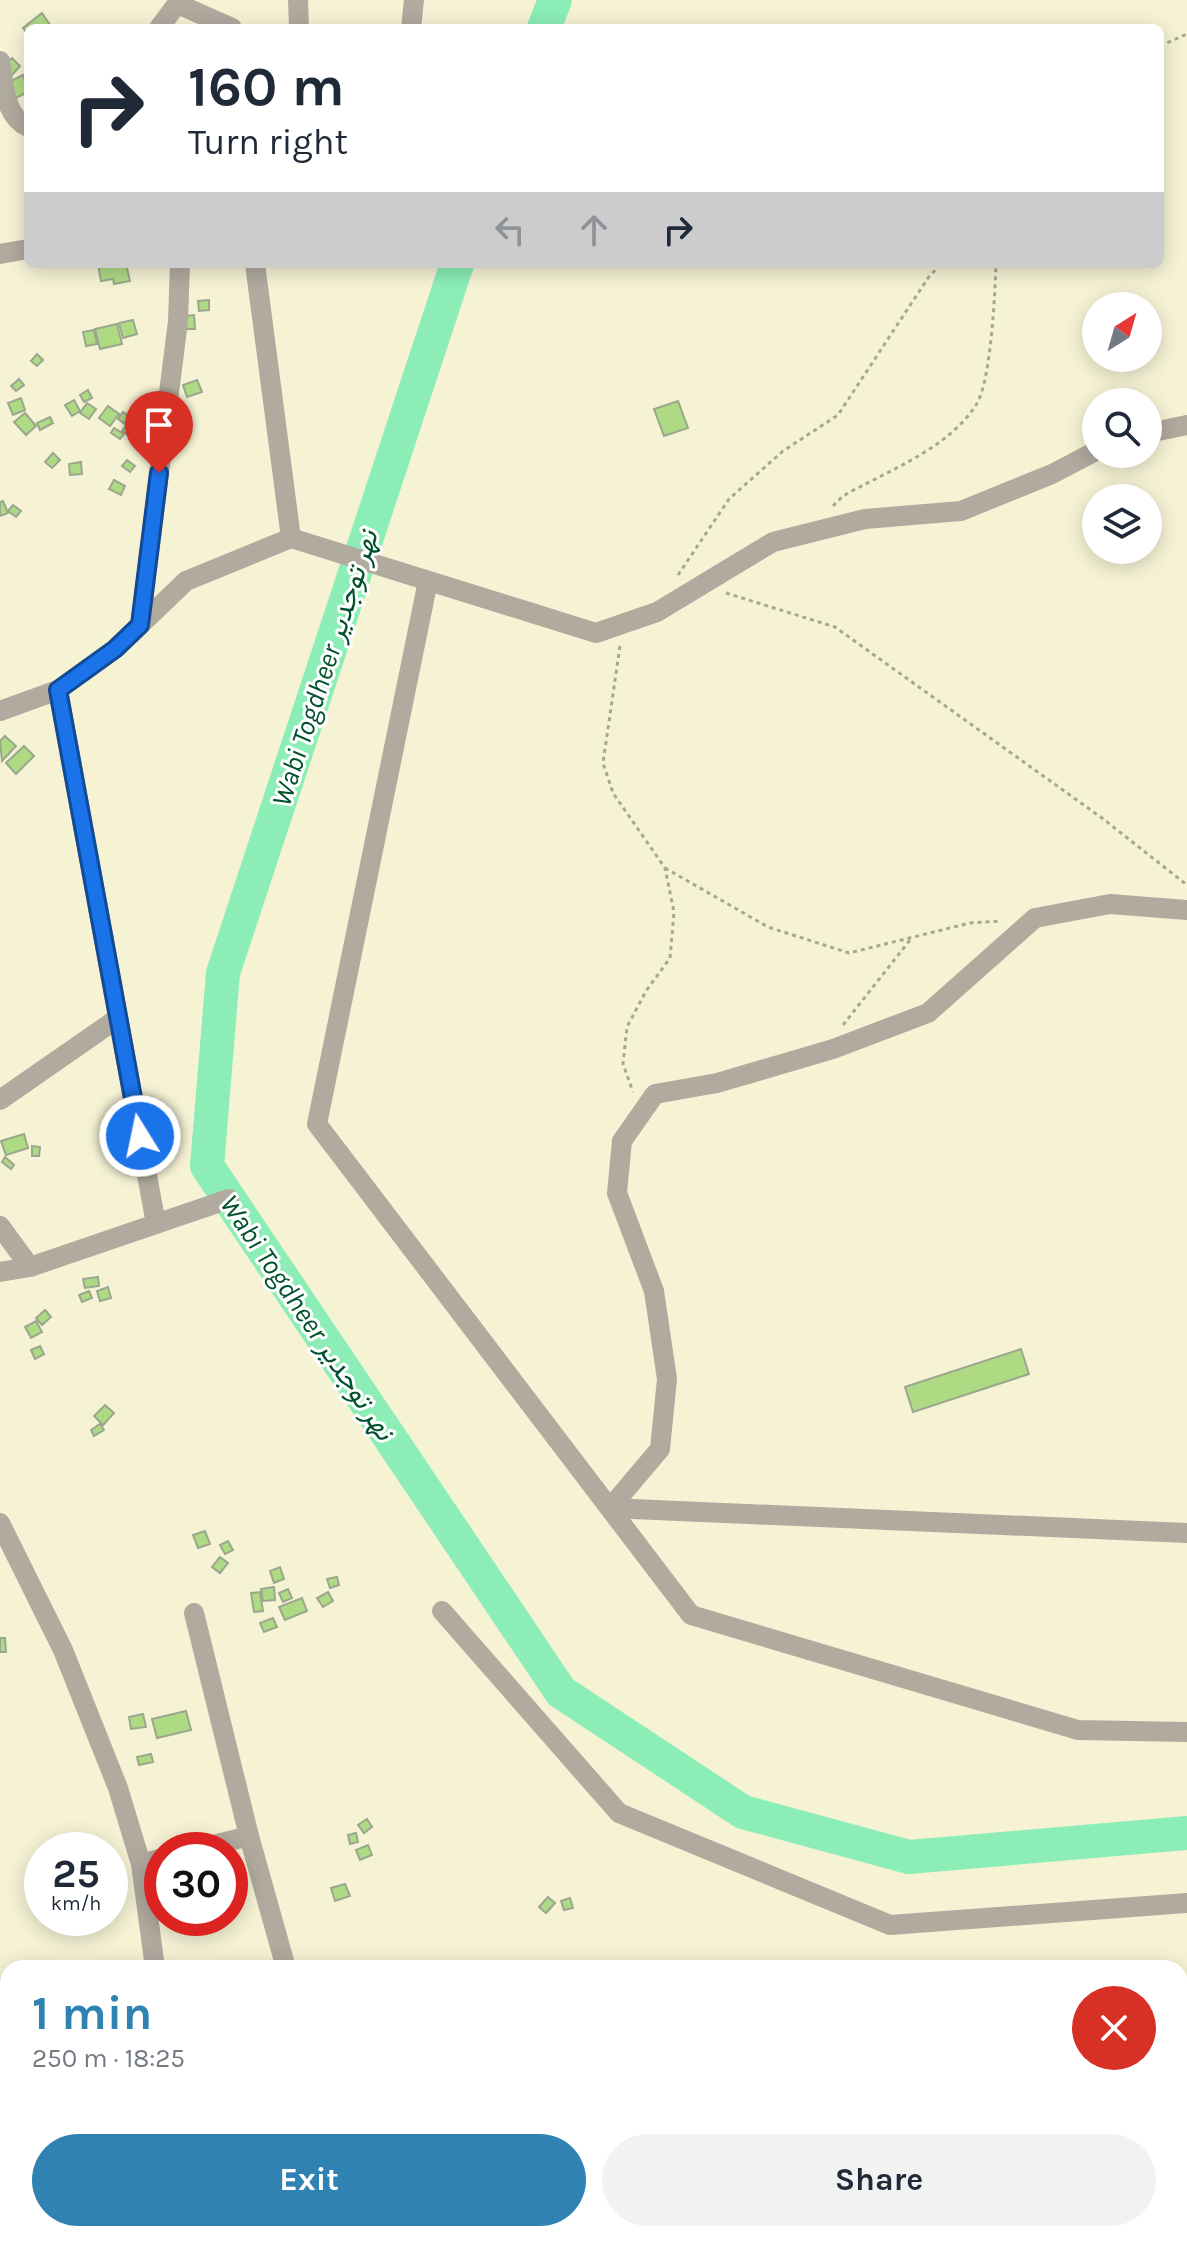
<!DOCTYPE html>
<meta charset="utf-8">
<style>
:root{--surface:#fff;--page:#f2f2f3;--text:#1f2937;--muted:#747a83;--accent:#2f82b2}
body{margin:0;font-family:Karla,Vazirmatn,sans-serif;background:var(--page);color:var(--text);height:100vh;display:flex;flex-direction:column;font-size:30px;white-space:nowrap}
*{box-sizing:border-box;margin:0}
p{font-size:26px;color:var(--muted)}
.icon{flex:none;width:44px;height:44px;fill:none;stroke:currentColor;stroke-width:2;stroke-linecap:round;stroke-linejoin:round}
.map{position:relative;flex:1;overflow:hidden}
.drawer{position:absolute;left:0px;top:1960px;width:1188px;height:282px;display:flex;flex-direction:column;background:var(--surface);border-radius:24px 24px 0 0;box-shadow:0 4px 20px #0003}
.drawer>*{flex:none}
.banner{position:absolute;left:24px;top:24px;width:1140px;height:244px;border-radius:12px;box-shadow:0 4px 20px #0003;background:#fff;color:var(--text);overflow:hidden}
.needle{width:52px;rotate:37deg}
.tools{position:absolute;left:1082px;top:292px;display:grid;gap:16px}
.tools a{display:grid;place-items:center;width:80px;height:80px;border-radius:50%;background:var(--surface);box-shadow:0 4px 20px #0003;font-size:40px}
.speed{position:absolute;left:24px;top:1832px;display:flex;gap:16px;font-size:40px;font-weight:700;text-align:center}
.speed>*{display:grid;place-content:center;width:104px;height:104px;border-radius:50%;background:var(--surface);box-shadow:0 4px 20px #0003;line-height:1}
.speed small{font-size:20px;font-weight:400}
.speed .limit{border:12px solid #d22;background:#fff;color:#111}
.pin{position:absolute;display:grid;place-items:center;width:68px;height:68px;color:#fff;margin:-82px -34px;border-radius:50% 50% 50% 0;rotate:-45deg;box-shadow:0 0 8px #0007}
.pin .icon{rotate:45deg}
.me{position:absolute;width:88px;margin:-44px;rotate:350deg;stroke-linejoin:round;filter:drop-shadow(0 0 6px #0008)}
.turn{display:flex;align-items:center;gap:28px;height:168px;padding:0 32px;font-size:36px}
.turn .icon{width:104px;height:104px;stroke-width:2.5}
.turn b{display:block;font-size:56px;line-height:68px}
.lanes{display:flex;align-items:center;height:76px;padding:0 32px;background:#0003;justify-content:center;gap:40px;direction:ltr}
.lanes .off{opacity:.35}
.round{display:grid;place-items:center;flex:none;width:84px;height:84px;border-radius:42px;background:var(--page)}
.headline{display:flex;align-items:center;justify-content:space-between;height:136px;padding:0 32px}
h1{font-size:48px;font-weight:700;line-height:60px;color:var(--accent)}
.button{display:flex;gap:16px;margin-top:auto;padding:16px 32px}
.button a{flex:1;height:92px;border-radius:48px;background:var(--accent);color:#fff;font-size:32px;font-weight:700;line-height:92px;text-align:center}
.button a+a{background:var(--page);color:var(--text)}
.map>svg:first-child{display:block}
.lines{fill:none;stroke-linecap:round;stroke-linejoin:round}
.river{stroke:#8ceeb6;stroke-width:34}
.building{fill:#afda84;stroke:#9aa78e;stroke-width:2}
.path{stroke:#a9a78f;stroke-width:3;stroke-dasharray:4 4;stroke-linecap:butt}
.street{stroke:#b1aa9f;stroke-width:20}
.route-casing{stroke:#114b97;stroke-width:20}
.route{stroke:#1a73e8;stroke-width:14}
.labels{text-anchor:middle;stroke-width:6;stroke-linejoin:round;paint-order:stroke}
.water-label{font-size:28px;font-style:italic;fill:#00512f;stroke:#fff}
</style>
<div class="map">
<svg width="1187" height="2241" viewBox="0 0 1187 2241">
<rect width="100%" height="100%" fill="#f6f3d5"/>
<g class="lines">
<g class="river">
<polyline points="544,28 555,0"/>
<polyline points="457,264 223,973 207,1166 561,1692 743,1812 909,1857 1187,1833"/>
</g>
</g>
<g class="building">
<polygon points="42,13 50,25 28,28 28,35 23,28"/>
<polygon points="12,58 20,66 12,75 3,66"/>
<polygon points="23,75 28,92 14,99 5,84"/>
<polygon points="98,264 126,264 130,281 114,284 113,279 101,281"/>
<polygon points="209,300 209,310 199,311 198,301"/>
<polygon points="194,315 195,329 186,329 185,316"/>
<polygon points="133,320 137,334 123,338 119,323"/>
<polygon points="117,324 122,344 100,349 95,329"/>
<polygon points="94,330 97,344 86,346 83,332"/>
<polygon points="37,354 43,360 37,366 31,361"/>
<polygon points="19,379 24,385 16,391 11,386"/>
<polygon points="197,380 202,392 187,397 183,385"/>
<polygon points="88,390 92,398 84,402 80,395"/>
<polygon points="21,398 25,410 13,415 8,403"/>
<polygon points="74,400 80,411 72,416 65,405"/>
<polygon points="678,401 688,428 664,436 654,409"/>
<polygon points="87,403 96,409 89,419 80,413"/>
<polygon points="108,406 119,414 110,426 99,418"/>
<polygon points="185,411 190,419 179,425 174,417"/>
<polygon points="123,412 130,417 125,424 118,419"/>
<polygon points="25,413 36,426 26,435 14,422"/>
<polygon points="50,417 53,423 40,430 37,423"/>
<polygon points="130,420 138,426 130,436 122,431"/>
<polygon points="114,428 124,434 120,439 111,433"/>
<polygon points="53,453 60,460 52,468 45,462"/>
<polygon points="127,460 135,466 130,472 122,466"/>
<polygon points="81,462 82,474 70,475 69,464"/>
<polygon points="114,480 125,486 121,495 109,489"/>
<polygon points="3,501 8,513 0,516 0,502"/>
<polygon points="13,505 21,511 16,517 8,511"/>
<polygon points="5,736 16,746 2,761 0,741"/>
<polygon points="24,746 34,756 16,774 6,763"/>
<polygon points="24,1134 28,1148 6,1155 1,1141"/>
<polygon points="32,1146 40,1147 39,1156 32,1156"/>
<polygon points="5,1157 14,1165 11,1169 2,1162"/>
<polygon points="98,1277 99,1286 85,1288 83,1279"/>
<polygon points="108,1287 111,1298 100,1301 97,1291"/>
<polygon points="89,1291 92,1298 82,1302 79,1295"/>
<polygon points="45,1310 51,1317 42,1325 36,1318"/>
<polygon points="36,1321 42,1332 31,1338 25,1327"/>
<polygon points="40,1346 44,1354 35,1359 31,1350"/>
<polygon points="1021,1349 1029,1374 913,1412 905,1387"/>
<polygon points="105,1405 114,1413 103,1425 94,1416"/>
<polygon points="100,1424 104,1430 94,1436 91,1430"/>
<polygon points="205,1531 210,1544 198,1548 193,1535"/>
<polygon points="228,1541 233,1550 225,1554 220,1545"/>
<polygon points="220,1557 228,1563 220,1573 212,1567"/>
<polygon points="280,1567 284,1579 274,1583 270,1571"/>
<polygon points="337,1577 339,1585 330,1588 327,1579"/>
<polygon points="274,1587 275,1600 263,1601 261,1589"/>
<polygon points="288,1589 292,1598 283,1602 279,1593"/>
<polygon points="260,1592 263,1611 254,1612 251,1593"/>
<polygon points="328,1592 333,1601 323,1607 317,1598"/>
<polygon points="302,1598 307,1611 285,1620 279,1607"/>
<polygon points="273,1618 277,1627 264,1632 260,1623"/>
<polygon points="0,1638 5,1638 6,1652 0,1652"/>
<polygon points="186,1711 191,1730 157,1738 152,1719"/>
<polygon points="143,1714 146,1727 131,1729 129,1717"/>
<polygon points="151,1754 153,1762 139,1765 137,1757"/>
<polygon points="367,1819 372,1827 364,1833 358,1825"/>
<polygon points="356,1833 358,1842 350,1844 348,1835"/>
<polygon points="368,1845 372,1855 360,1860 356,1850"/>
<polygon points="345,1884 350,1896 335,1901 331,1888"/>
<polygon points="548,1897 555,1903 546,1913 539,1907"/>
<polygon points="570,1898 573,1908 564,1910 561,1901"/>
</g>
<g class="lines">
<g class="path">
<polyline points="1160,46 1187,34"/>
<path d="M833,506l10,-10c44,-25 105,-47 133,-91 15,-23 19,-111 20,-141"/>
<polyline points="678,575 729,499 783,451 838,415 930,275 942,264"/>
<polyline points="726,593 835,627 1102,818 1187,885"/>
<polyline points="620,646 603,763 613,793 665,868 674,912 670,958 646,991 627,1027 623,1064 633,1092"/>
<polyline points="665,868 768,927 849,953 970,923 1001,921"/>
<polyline points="843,1025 910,940"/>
</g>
<g class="street">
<polyline points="298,0 299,28"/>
<polyline points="178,4 232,28"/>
<polyline points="159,28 180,0"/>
<polyline points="411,28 414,0"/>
<path d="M0,61c4,23 4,55 28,66"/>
<polyline points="0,254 28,249"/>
<polyline points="255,264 291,538"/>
<polyline points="1148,433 1187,425"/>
<polyline points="291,538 596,633 657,612 773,542 865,519 961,511 1052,474 1096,451"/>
<polyline points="428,581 317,1124 691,1615 1078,1730 1187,1732"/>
<polyline points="140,625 178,321 180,264"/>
<polyline points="58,690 156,1224"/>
<polyline points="0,711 58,690 115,649 186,581 291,538"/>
<polyline points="0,1100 118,1018"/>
<polyline points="0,1226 30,1267"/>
<polyline points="0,1272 30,1267 229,1199"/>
<polyline points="610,1508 660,1449 667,1379 654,1291 617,1193 622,1141 655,1094 717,1083 833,1049 928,1013 1035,918 1110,904 1187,910"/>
<polyline points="610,1508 1187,1533"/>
<polyline points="0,1523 63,1650 118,1788 141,1864 162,1858"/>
<polyline points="442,1611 619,1813 890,1925 1187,1903"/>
<polyline points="194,1613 249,1836"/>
<polyline points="194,1850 249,1836 286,1968"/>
<polyline points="141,1864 155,1968"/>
<polyline points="214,2234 216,2241"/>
<polyline points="364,2234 366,2241"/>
<polyline points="514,2234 517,2241"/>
</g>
</g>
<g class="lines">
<defs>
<polyline id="route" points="140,1136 58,690 115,649 140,625 159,473"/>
</defs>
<use href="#route" class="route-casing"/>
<use href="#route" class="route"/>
</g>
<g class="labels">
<g class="water-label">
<text transform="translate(324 668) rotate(-72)" y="10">Wabi Togdheer نهر توجدير</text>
<text transform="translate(308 1317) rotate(56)" y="10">Wabi Togdheer نهر توجدير</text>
</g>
</g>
</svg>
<div class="tools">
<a><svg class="needle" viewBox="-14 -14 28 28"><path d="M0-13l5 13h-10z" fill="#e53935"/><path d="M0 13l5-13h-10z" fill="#747a83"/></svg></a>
<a><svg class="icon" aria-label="search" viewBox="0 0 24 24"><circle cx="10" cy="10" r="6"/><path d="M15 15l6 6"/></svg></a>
<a><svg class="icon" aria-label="layers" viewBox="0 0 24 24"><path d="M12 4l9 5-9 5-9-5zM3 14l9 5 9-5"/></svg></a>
</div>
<div class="speed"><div>25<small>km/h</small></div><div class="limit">30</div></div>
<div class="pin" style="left:159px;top:473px;background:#d93025"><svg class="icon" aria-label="arrive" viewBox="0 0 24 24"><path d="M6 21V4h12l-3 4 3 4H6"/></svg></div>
<svg class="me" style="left:140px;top:1136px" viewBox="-20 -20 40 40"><circle r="17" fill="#1a73e8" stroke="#fff" stroke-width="3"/><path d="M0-11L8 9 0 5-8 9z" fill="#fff"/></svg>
<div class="banner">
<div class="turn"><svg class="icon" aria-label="right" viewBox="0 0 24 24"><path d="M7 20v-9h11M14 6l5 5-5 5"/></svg><div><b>160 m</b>Turn right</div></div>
<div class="lanes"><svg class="icon off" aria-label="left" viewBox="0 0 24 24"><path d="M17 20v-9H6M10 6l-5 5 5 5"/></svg><svg class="icon off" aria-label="ahead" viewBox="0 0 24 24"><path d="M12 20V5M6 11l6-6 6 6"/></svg><svg class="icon" aria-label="right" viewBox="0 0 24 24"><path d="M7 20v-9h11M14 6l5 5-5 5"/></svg></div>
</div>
<section class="drawer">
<div class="headline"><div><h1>1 min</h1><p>250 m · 18:25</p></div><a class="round" style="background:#d93025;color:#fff"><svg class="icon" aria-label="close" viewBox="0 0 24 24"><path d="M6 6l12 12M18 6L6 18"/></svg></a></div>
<div class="button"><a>Exit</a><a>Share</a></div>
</section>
</div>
